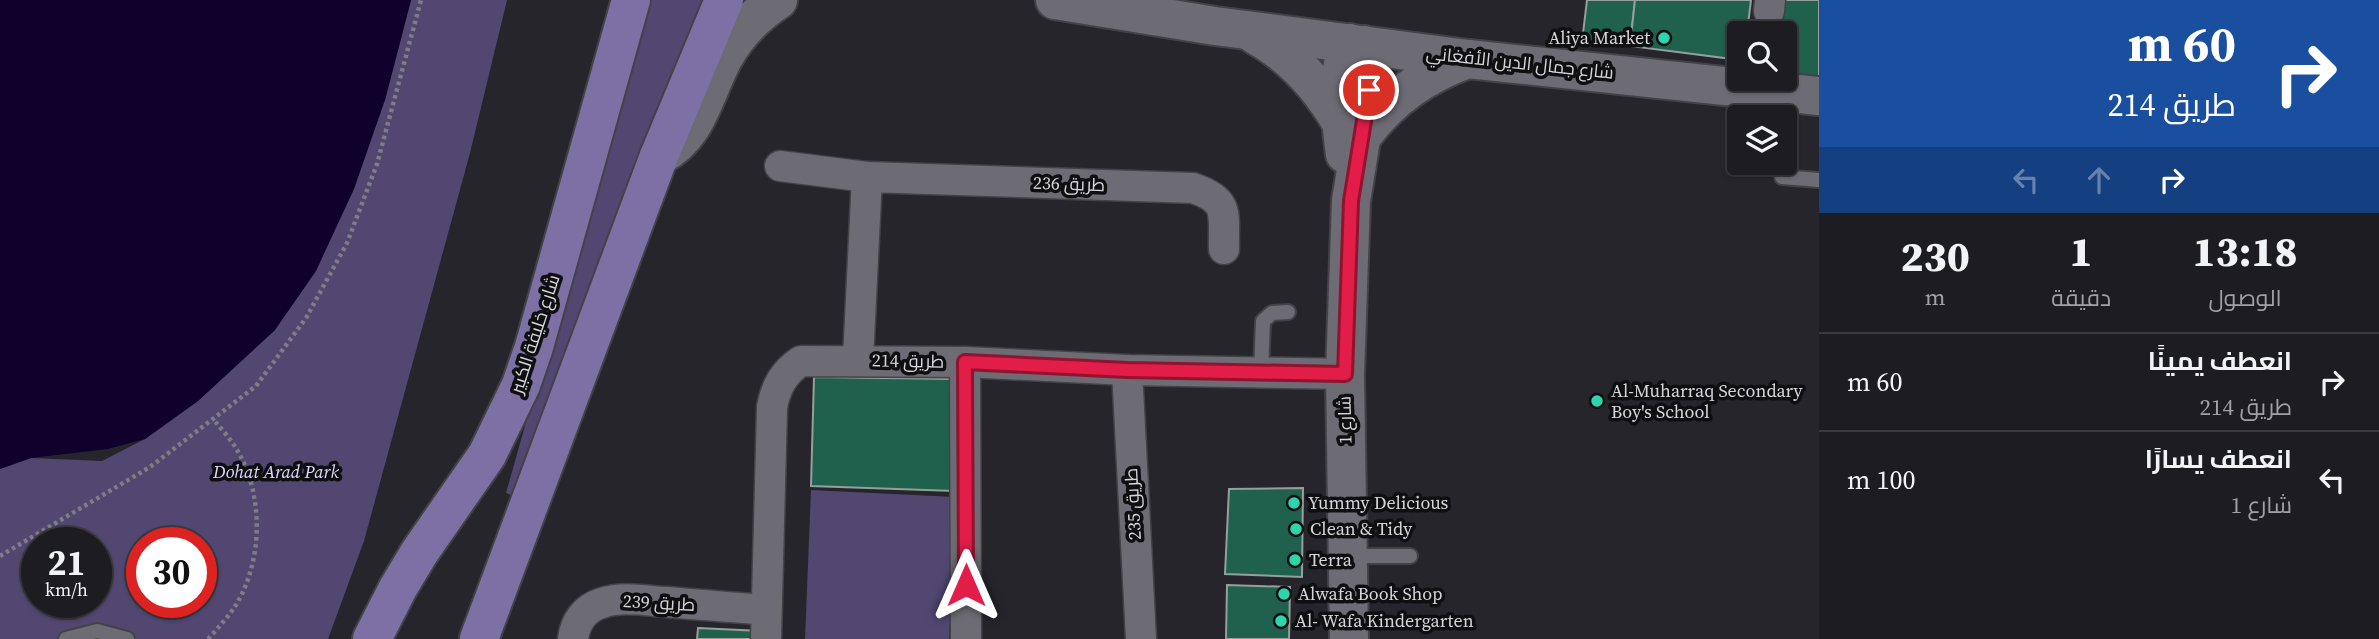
<!DOCTYPE html>
<html lang="ar">
<meta charset="utf-8">
<style>
:root{--surface:#1c1c21;--page:#29292e;--text:#f1f3f6;--muted:#a0a1a5;--line:#3a3a3f}
body{margin:0;font-family:"Source Serif 4",Cairo,serif;background:var(--page);color:var(--text);direction:rtl;height:100vh;display:flex;flex-direction:column;font-size:26px;white-space:nowrap}
*{box-sizing:border-box;margin:0}
p{font-size:23px;color:var(--muted)}
.icon{flex:none;width:38px;height:38px;fill:none;stroke:currentColor;stroke-width:2;stroke-linecap:round;stroke-linejoin:round}
.map{position:relative;flex:1;overflow:hidden;direction:ltr}
.panel{display:flex;flex-direction:column;background:var(--surface);width:560px}
.panel>*{flex:none}
.hud{background:#1a4fa0;color:#fff;overflow:hidden}
.controls{position:absolute;left:1727px;top:21px;display:grid;gap:14px}
.controls a{display:grid;place-items:center;width:70px;height:70px;border-radius:7px;background:var(--surface);box-shadow:0 2px 5px #0004,0 0 0 2px var(--line);font-size:35px}
.speed{position:absolute;left:21px;top:527px;display:flex;gap:14px;font-size:35px;font-weight:700;text-align:center}
.speed>*{display:grid;place-content:center;width:91px;height:91px;border-radius:50%;background:var(--surface);box-shadow:0 2px 5px #0004,0 0 0 2px var(--line);line-height:1}
.speed small{font-size:18px;font-weight:400}
.speed .limit{border:10px solid #d22;background:#fff;color:#111}
.pin{position:absolute;display:grid;place-items:center;width:60px;height:60px;color:#fff;margin:-30px;border:4px solid #fff;border-radius:50%;box-shadow:0 2px 7px #0007}
.me{position:absolute;width:77px;margin:-38px;rotate:0deg;stroke-linejoin:round;filter:drop-shadow(0 0 5px #0008)}
.turn{display:flex;align-items:center;gap:24px;height:147px;padding:0 28px;font-size:32px}
.turn .icon{width:91px;height:91px;stroke-width:2.5}
.turn b{display:block;font-size:49px;line-height:60px}
.lanes{display:flex;align-items:center;height:66px;padding:0 28px;background:#0003;justify-content:center;gap:35px;direction:ltr}
.lanes .off{opacity:.35}
.eta{display:flex;justify-content:space-evenly;align-items:center;height:119px;text-align:center}
.eta b{font-size:42px;font-weight:800;line-height:49px}
ul{padding:0;list-style:none}
li{display:flex;align-items:center;gap:21px;height:98px;padding:0 28px;border-top:2px solid var(--line)}
li div{flex:1}
li b{display:block;font-size:26px}
li em{font-style:normal}
main{display:flex;flex:1;min-height:0}
.map>svg:first-child{display:block}
.green{fill:#514771;fill-rule:evenodd}
.water{fill:#10002c}
.building{fill:#20614e;stroke:#959f9b;stroke-width:2}
.lines{fill:none;stroke-linecap:round;stroke-linejoin:round}
.lane-casing{stroke:#434247;stroke-width:18}
.street-casing{stroke:#434247;stroke-width:33}
.secondary-casing{stroke:#434247;stroke-width:42}
.primary-casing{stroke:#434247;stroke-width:42}
.path{stroke:#7e7d83;stroke-width:4.5;stroke-dasharray:3.5 3.5;stroke-linecap:butt}
.lane{stroke:#6d6c74;stroke-width:14}
.street{stroke:#6d6c74;stroke-width:30}
.secondary{stroke:#6d6c74;stroke-width:38}
.primary{stroke:#7d70a5;stroke-width:38}
.route-casing{stroke:#92132f;stroke-width:18}
.route{stroke:#e11d48;stroke-width:12}
.poi-dot{fill:#2ed4aa;stroke:#0f0f12;stroke-width:2.5}
.labels{text-anchor:middle;stroke-width:7;stroke-linejoin:round;paint-order:stroke}
.poi-label{font-size:18px;fill:#d6d5da;stroke:#0f0f12;text-anchor:start}
.street-label{font-size:18px;fill:#d6d5da;stroke:#0f0f12}
.park-label{font-size:18px;font-style:italic;fill:#dfd8fb;stroke:#0f0f12}
</style>
<main>
<section class="panel">
<div class="hud">
<div class="turn"><svg class="icon" aria-label="right" viewBox="0 0 24 24"><path d="M7 20v-9h11M14 6l5 5-5 5"/></svg><div><b>60 m</b>طريق 214</div></div>
<div class="lanes"><svg class="icon off" aria-label="left" viewBox="0 0 24 24"><path d="M17 20v-9H6M10 6l-5 5 5 5"/></svg><svg class="icon off" aria-label="ahead" viewBox="0 0 24 24"><path d="M12 20V5M6 11l6-6 6 6"/></svg><svg class="icon" aria-label="right" viewBox="0 0 24 24"><path d="M7 20v-9h11M14 6l5 5-5 5"/></svg></div>
</div>
<div class="eta">
<div><b>13:18</b><p>الوصول</p></div>
<div><b>1</b><p>دقيقة</p></div>
<div><b>230</b><p>m</p></div>
</div>
<ul>
<li><svg class="icon" aria-label="right" viewBox="0 0 24 24"><path d="M7 20v-9h11M14 6l5 5-5 5"/></svg><div><b>انعطف يمينًا</b><p>طريق 214</p></div><em>60 m</em></li>
<li><svg class="icon" aria-label="left" viewBox="0 0 24 24"><path d="M17 20v-9H6M10 6l-5 5 5 5"/></svg><div><b>انعطف يسارًا</b><p>شارع 1</p></div><em>100 m</em></li>
</ul>
</section>
<div class="map">
<svg width="1819" height="639" viewBox="0 0 1819 639">
<rect width="100%" height="100%" fill="#26252c"/>
<g class="green">
<path d="M411,0h96l-37,153 -106,388 -36,98h-328v-170l31,-11 71,3 43,-22 53,-38 77,-71 110,-230zM37,542h59v60h-59zM142,542h59v60h-59z"/>
<polygon points="645,0 709,0 516,497 506,493"/>
<polygon points="811,490 955,497 949,639 805,639"/>
</g>
<polygon class="water" points="0,0 411,0 385,100 354,189 316,271 275,330 198,401 145,439 108,449 31,458 0,469"/>
<g class="building">
<polygon points="1587,0 1635,0 1630,46 1582,42"/>
<polygon points="1635,0 1751,0 1747,33 1740,33 1740,60 1630,46"/>
<polygon points="1783,0 1819,0 1819,79 1785,75 1785,33 1780,33"/>
<polygon points="814,377 953,379 954,491 811,486"/>
<polygon points="1303,488 1302,577 1225,574 1229,489"/>
<polygon points="1227,585 1290,587 1289,639 1226,639"/>
<polygon points="698,628 761,631 761,639 697,639"/>
</g>
<g class="lines">
<defs>
<g id="lane">
<polyline points="1782,177 1819,180"/>
<polyline points="1261,372 1263,321 1272,313 1288,312"/>
<polyline points="1349,556 1410,556"/>
<polyline points="66,639 97,631 127,639"/>
</g>
<g id="street">
<polyline points="1769,11 1770,0"/>
<path d="M780,166l87,11 326,11c38,13 30,26 31,61"/>
<polyline points="858,360 867,177"/>
<polyline points="965,362 966,639"/>
<polyline points="1127,370 1141,639"/>
<path d="M573,639c2,-17 12,-31 29,-36 20,-7 45,-2 65,-1 33,3 66,5 98,8"/>
<path d="M766,639l6,-232c4,-20 11,-34 29,-46l164,1 162,8 218,4"/>
</g>
<g id="secondary">
<polyline points="1055,0 1215,26 1468,59 1819,96"/>
<path d="M1254,34c38,21 66,52 88,90"/>
<path d="M1363,135c28,-37 61,-60 105,-76"/>
<path d="M1345,154c-5,-38 -10,-75 4,-111"/>
<path d="M659,156c39,-20 45,-61 64,-97 13,-24 32,-44 55,-59"/>
<polyline points="1349,639 1345,374 1351,201 1369,90 1364,45"/>
</g>
<g id="primary">
<polyline points="372,639 398,588 419,553 487,455 521,385 534,347 631,0"/>
<polyline points="479,639 659,156 724,0"/>
</g>
</defs>
<use href="#lane" class="lane-casing"/>
<use href="#street" class="street-casing"/>
<use href="#secondary" class="secondary-casing"/>
<use href="#primary" class="primary-casing"/>
<g class="path">
<polyline points="0,556 150,467 256,386 306,318 347,243 377,164 421,0"/>
<path d="M208,639c10,-11 20,-22 28,-34 27,-45 28,-110 1,-155 -6,-11 -16,-21 -23,-30"/>
</g>
<use href="#lane" class="lane"/>
<use href="#street" class="street"/>
<use href="#secondary" class="secondary"/>
<use href="#primary" class="primary"/>
</g>
<g class="lines">
<defs>
<polyline id="route" points="966,585 965,362 1127,370 1345,374 1351,201 1369,90"/>
</defs>
<use href="#route" class="route-casing"/>
<use href="#route" class="route"/>
</g>
<g class="poi-dot">
<circle cx="1664" cy="38" r="7"/>
<circle cx="1597" cy="401" r="7"/>
<circle cx="1294" cy="503" r="7"/>
<circle cx="1296" cy="529" r="7"/>
<circle cx="1295" cy="560" r="7"/>
<circle cx="1284" cy="594" r="7"/>
<circle cx="1281" cy="621" r="7"/>
</g>
<g class="labels">
<g class="poi-label">
<text x="1650" y="44" text-anchor="end">Aliya Market</text>
<text x="1611" y="397">Al-Muharraq Secondary<tspan x="1611" dy="21">Boy's School</tspan></text>
<text x="1308" y="509">Yummy Delicious</text>
<text x="1310" y="535">Clean &amp; Tidy</text>
<text x="1309" y="566">Terra</text>
<text x="1298" y="600">Alwafa Book Shop</text>
<text x="1295" y="627">Al- Wafa Kindergarten</text>
</g>
<g class="street-label">
<text transform="translate(1520 63) rotate(6)" y="6">شارع جمال الدين الأفغاني</text>
<text transform="translate(1069 184) rotate(2)" y="6">طريق 236</text>
<text transform="translate(535 334) rotate(-72)" y="6">شارع خليفة الكبير</text>
<text transform="translate(908 361) rotate(1)" y="6">طريق 214</text>
<text transform="translate(1345 420) rotate(-91)" y="6">شارع 1</text>
<text transform="translate(1133 504) rotate(-93)" y="6">طريق 235</text>
<text transform="translate(659 603) rotate(3)" y="6">طريق 239</text>
</g>
<g class="park-label">
<text x="276" y="478">Dohat Arad Park</text>
</g>
</g>
</svg>
<div class="controls">
<a><svg class="icon" aria-label="search" viewBox="0 0 24 24"><circle cx="10" cy="10" r="6"/><path d="M15 15l6 6"/></svg></a>
<a><svg class="icon" aria-label="layers" viewBox="0 0 24 24"><path d="M12 4l9 5-9 5-9-5zM3 14l9 5 9-5"/></svg></a>
</div>
<div class="speed"><div>21<small>km/h</small></div><div class="limit">30</div></div>
<div class="pin" style="left:1369px;top:90px;background:#d93025"><svg class="icon" aria-label="arrive" viewBox="0 0 24 24"><path d="M6 21V4h12l-3 4 3 4H6"/></svg></div>
<svg class="me" style="left:966px;top:585px" viewBox="-20 -20 40 40"><path d="M0-17L14 15 0 8-14 15z" fill="#e11d48" stroke="#fff" stroke-width="4"/></svg>
</div>
</main>
